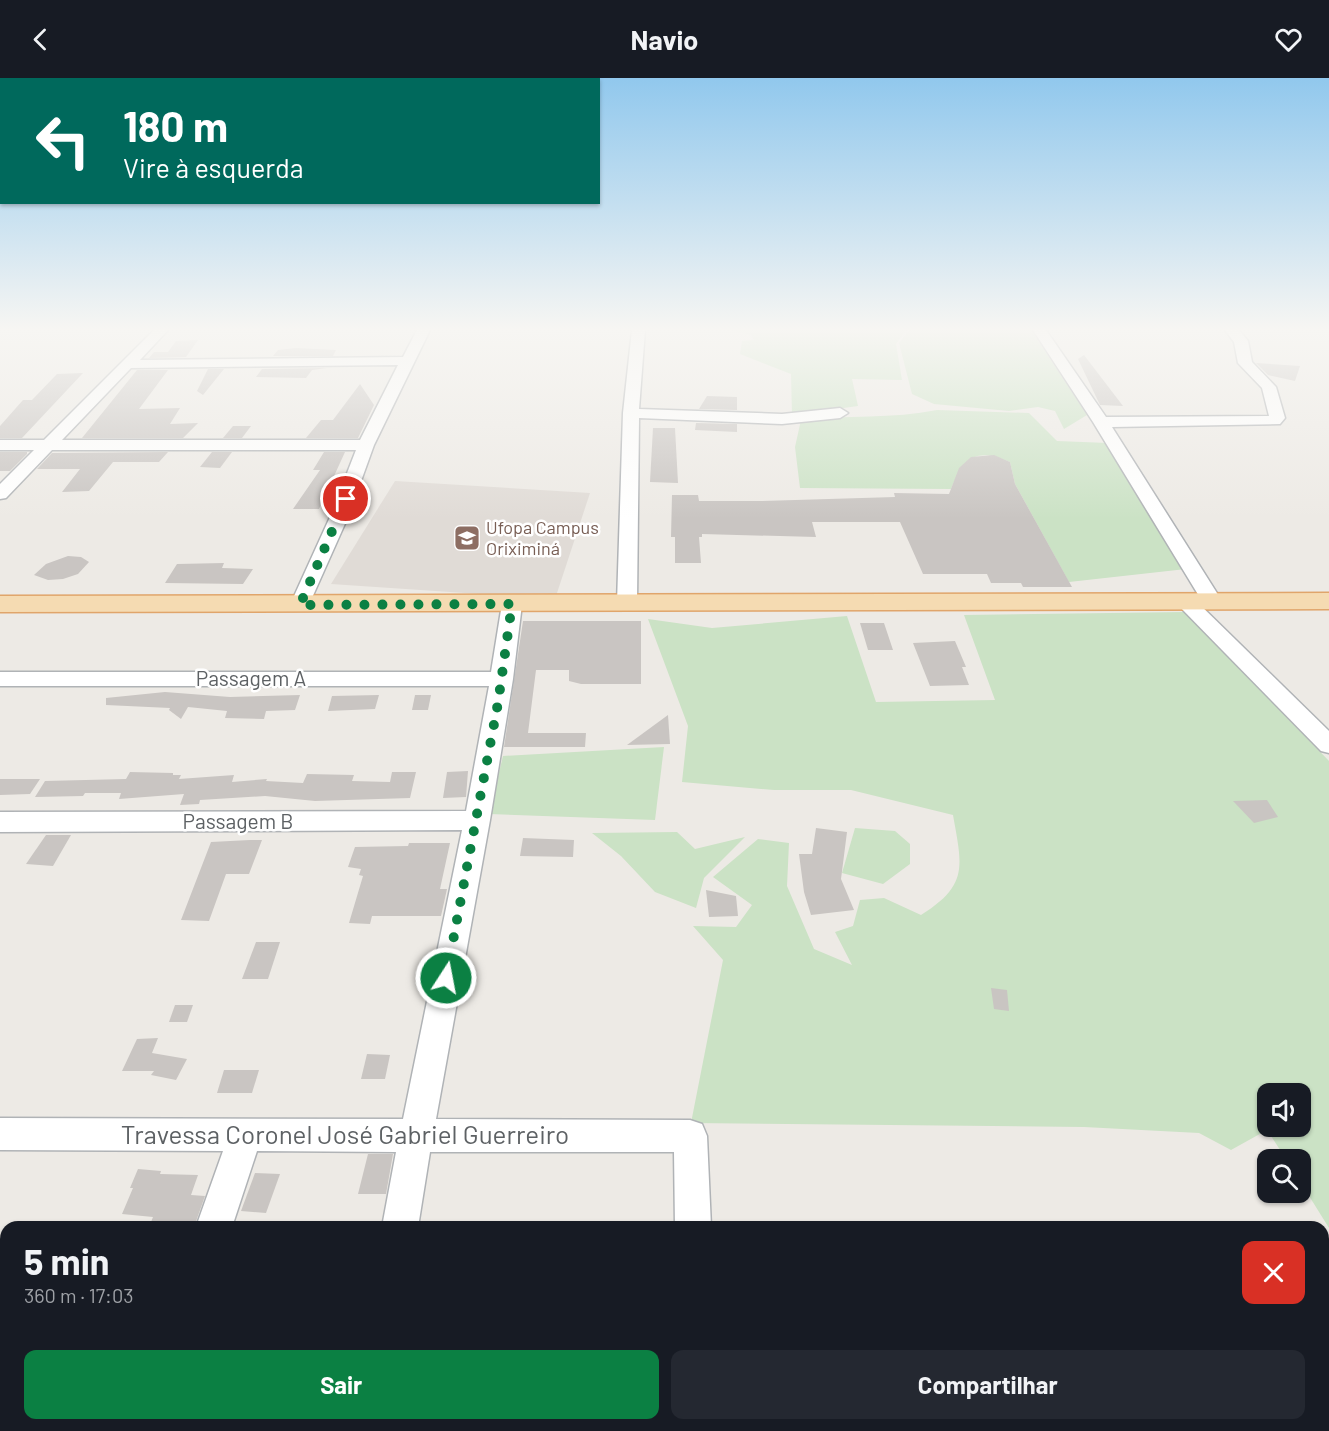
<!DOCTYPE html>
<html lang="pt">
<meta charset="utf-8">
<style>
:root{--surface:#171b24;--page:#242831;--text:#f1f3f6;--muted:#9ea1a6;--accent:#0b8043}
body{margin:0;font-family:Barlow,sans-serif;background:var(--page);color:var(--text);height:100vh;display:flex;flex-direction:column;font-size:22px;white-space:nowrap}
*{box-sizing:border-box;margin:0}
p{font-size:20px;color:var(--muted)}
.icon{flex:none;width:33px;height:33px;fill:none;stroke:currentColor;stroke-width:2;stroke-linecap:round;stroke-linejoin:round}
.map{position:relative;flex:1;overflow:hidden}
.side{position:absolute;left:0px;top:1143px;width:1329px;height:210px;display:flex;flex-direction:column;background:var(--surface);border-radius:18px 18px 0 0;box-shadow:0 2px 4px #0004}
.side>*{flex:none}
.hud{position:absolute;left:0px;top:0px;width:600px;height:126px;box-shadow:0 2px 4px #0004;background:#00695c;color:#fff;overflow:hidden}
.tools{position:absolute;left:1257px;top:1005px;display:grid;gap:12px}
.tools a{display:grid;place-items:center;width:54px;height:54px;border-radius:12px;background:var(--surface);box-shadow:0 2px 4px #0004;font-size:30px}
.pin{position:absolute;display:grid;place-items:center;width:51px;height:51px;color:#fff;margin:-26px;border:3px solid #fff;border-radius:50%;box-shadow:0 2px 6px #0007}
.me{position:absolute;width:66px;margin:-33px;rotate:11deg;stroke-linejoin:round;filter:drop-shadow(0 0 4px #0008)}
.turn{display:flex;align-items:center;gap:21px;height:126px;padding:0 24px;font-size:27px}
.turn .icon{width:78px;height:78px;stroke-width:2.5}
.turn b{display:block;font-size:42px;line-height:51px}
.round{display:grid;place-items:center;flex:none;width:63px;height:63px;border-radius:12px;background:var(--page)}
.summary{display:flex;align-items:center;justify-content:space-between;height:102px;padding:0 24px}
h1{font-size:36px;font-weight:700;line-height:45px}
.primary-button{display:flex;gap:12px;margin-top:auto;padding:12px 24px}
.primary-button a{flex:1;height:69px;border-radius:12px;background:var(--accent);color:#fff;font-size:24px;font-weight:700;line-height:69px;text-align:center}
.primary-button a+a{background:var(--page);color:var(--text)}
header{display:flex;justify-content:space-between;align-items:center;height:78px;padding:0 24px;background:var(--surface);font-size:27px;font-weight:700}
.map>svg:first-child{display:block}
.education{fill:#e0dbd6}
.green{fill:#cbe2c5;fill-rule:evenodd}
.building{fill:#c9c5c2}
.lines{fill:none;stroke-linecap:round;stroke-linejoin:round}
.minor-casing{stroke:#b0b3b6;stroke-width:3}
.major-casing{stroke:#e0a56b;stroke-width:3}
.minor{fill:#fff;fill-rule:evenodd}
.major{fill:#f5dbb2;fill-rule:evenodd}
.route{stroke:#0b8043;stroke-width:10;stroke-dasharray:0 18}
.labels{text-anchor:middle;stroke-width:5;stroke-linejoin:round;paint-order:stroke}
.far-education-label{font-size:18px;fill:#785e54;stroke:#fff;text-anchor:start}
.street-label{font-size:21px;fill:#5d6164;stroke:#fff}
.near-street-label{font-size:26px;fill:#5d6164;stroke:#fff}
</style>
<header><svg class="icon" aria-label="back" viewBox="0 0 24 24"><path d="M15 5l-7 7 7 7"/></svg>Navio<svg class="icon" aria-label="heart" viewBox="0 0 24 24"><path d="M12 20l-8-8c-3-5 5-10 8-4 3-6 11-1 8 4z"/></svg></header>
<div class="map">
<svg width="1329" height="1353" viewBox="0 0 1329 1353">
<rect width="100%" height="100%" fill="#edeae5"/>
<polygon class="education" points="395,403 590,415 555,521 331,506"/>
<g class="green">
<polygon points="730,252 906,252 896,266 902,302 852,301 858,328 792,337 791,296 740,276 742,263 754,262 751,257"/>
<polygon points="909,252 1031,252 1087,337 1064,351 1055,333 1038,329 1009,333 934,326 912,316 899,265"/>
<path d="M937,332l92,3 28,28 51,2 78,126 -117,13 -54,-98 -5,-22c-34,-15 -46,-5 -59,27l-151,-1 -5,-41 6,-27c45,-5 92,-1 136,-10z"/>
<path d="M1185,534l144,149v467l-28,-45 -1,-23 -14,-1 -19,-29 -36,20 -32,-17 -115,-6 -393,-4 32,-163 -30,-34 43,1 16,-22 -39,-28 45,-38 31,4 -2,43 27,63 38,16 -17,-33 18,-6 7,-26 24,-2 37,17c48,-30 41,-49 32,-100l-102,-25h-77l-92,-8 6,-56 -40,-107 64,9 135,-12 29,86 119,-2 -31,-85zM1268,1016h32v32h-32z"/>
<polygon points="664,669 655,742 489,736 503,678"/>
<polygon points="855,750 895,753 910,766 910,786 883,806 842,795"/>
<polygon points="677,754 695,771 745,759 704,800 696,830 655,814 621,778 592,755"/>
<polygon points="1329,1208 1329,1275 1323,1265 1323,1210"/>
<polygon points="1329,1303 1329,1353 1288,1353 1285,1347 1323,1347 1323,1306"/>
</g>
<g class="building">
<polygon points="198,262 186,279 149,280 154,274 168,274 176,263"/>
<polygon points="296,270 336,272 333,278 273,278 278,272"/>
<polygon points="1084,277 1123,328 1100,327 1078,281"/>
<polygon points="1256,285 1300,288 1295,303 1268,297"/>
<polygon points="327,290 312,292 306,300 256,299 262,291"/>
<polygon points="208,291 224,291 203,317 197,313"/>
<polygon points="137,292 168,292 139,331 180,330 170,346 198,345 183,360 82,360"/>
<polygon points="83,295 22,360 0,360 0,348 23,322 32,322 57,296"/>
<polygon points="360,306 374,327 358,360 306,360 321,342 333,342"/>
<polygon points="707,318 737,319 737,332 699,331"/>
<polygon points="696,345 737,346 737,354 695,352"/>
<polygon points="233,348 251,348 242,360 223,360"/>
<polygon points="653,350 675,350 678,405 650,404"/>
<polygon points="0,374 27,374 27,376 10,393 0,393"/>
<polygon points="168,374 159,384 113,384 89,413 62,414 80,391 37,391 52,375"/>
<polygon points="212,374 232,374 220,390 200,389"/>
<polygon points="324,374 345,374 319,431 293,431 320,392 313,392"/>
<polygon points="994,377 1010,384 1015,406 1072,509 1023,509 1021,505 991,505 987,496 923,496 900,444 812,444 816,459 702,456 702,459 699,459 701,485 675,485 675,459 671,459 672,417 698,417 699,423 762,423 895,419 894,415 949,416 959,390 971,379"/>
<polygon points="68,478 81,479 89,484 78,496 63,501 48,502 34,497 46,486"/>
<polygon points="224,485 222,490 253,491 243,506 165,505 177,486"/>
<polygon points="523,543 641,543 641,606 581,606 569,603 569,592 536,592 528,655 586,655 585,669 504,669"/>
<polygon points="860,545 884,545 893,572 868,572"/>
<polygon points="955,563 966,589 962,589 969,607 930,608 913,565"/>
<polygon points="165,614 230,619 300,617 295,632 266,633 264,641 225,640 227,633 188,629 181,641 169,632 170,630 106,627 106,620"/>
<polygon points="379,617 375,631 328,633 332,618"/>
<polygon points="415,617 431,617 428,632 412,632"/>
<polygon points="668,637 670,666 627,667"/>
<polygon points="468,693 466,719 443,720 447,694"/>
<polygon points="130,694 173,695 173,697 181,697 179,701 234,697 232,704 267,701 266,703 303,705 307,696 354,697 352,703 390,704 392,694 416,694 410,720 315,723 265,718 200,722 199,726 180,727 184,716 119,721 121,715 85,715 83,718 35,719 45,703 126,701"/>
<polygon points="0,701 40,701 30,716 0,717"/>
<polygon points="1267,722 1278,739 1254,745 1233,723"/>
<polygon points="816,750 847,754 841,801 854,832 811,837 804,814 799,776 812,776"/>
<polygon points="46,757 71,757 53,788 26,786"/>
<polygon points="523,760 574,762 573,779 520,778"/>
<polygon points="250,762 262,762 249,796 226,796 209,843 181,842 211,764"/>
<polygon points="409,765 450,765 440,811 447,811 441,838 372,838 370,846 349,845 363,798 359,797 361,791 348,789 355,769 408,768"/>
<polygon points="706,812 736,818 738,838 709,839"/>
<polygon points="256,864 280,864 268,901 242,901"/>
<polygon points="991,910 1007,912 1009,933 994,931"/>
<polygon points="175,927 193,927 187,944 169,944"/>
<polygon points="158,960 152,975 187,981 176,1002 151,997 154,993 122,993 137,961"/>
<polygon points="367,976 390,977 385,1001 361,1001"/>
<polygon points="224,992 259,992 252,1015 217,1015"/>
<polygon points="368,1076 393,1076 386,1116 358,1116"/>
<polygon points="138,1091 161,1093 160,1096 198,1097 191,1117 205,1118 194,1149 149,1149 153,1139 122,1136 133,1110 130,1110"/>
<polygon points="255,1095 280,1096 266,1135 241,1133"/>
</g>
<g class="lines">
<defs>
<g id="minor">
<path d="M154,252h14l-28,30 263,-3 14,-27h13l-56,115 -26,72 -41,92h-14l-3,-4 40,-88 26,-67h-304l-46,48 -6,1v-15l34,-34h-34v-10h44zM398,287l-38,75h-298l69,-72z"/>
<polygon points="632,252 645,252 639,331 782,336 840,330 848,335 840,340 782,346 639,340 637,525 634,529 620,529 617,525 623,335"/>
<polygon points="1033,252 1046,252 1106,339 1269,338 1262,310 1238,285 1234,264 1225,252 1239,252 1248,263 1252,284 1276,309 1285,340 1280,346 1112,349 1222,523 1219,527 1205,527 1202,523 1093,344"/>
<polygon points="1185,517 1192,519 1329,653 1329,675 1321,673 1178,527 1175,523 1178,519"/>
<polygon points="512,520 519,522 522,526 513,601 490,742 436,1041 690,1042 702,1046 707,1058 711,1149 675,1149 674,1074 430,1074 418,1149 382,1149 396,1074 257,1073 232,1149 196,1149 223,1073 0,1072 0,1040 403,1041 462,752 0,754 0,734 466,733 489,608 0,608 0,594 491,594 502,526 505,522"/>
<polygon points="124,1347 165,1347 163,1353 121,1353"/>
<polygon points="348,1347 388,1347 388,1353 346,1353"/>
<polygon points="679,1347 719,1347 720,1353 678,1353"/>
</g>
<polygon id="major" points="1329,515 1329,531 0,534 0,518"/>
</defs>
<use href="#minor" class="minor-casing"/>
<use href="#major" class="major-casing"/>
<use href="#minor" class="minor"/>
<use href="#major" class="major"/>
</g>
<linearGradient id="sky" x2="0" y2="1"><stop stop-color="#91c8ed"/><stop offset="0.57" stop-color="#f7f6f3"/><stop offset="1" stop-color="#f7f6f3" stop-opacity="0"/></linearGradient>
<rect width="1329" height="441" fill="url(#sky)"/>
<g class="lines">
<polyline class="route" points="346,421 300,527 512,526 498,625 446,900"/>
</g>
<defs>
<symbol id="university-square" viewBox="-11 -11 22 22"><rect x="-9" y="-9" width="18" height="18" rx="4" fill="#8d6e63" stroke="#fff"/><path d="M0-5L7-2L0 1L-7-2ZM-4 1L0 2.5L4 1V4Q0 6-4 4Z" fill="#fff"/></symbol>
</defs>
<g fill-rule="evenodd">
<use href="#university-square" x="452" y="445" width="30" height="30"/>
</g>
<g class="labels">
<g class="far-education-label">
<text x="486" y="456">Ufopa Campus<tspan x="486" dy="21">Oriximiná</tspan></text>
</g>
<g class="street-label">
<text x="251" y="608">Passagem A</text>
<text x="238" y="751">Passagem B</text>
</g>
<g class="near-street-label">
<text x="345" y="1066">Travessa Coronel José Gabriel Guerreiro</text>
</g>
</g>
</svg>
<div class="tools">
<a><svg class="icon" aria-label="sound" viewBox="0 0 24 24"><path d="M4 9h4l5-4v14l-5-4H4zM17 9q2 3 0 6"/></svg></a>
<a><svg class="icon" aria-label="search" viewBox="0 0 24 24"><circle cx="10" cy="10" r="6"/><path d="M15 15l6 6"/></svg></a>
</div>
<div class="pin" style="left:346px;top:421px;background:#d93025"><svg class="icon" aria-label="arrive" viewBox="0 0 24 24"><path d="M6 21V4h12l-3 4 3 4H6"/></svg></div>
<svg class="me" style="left:446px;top:900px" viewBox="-20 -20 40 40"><circle r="17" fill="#0b8043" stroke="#fff" stroke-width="3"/><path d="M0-11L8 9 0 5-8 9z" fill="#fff"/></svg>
<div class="hud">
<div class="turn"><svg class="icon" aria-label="left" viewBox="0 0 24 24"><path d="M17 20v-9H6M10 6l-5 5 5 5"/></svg><div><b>180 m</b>Vire à esquerda</div></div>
</div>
<section class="side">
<div class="summary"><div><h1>5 min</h1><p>360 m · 17:03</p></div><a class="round" style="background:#d93025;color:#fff"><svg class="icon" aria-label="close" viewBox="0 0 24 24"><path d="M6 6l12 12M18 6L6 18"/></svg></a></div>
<div class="primary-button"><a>Sair</a><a>Compartilhar</a></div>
</section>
</div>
